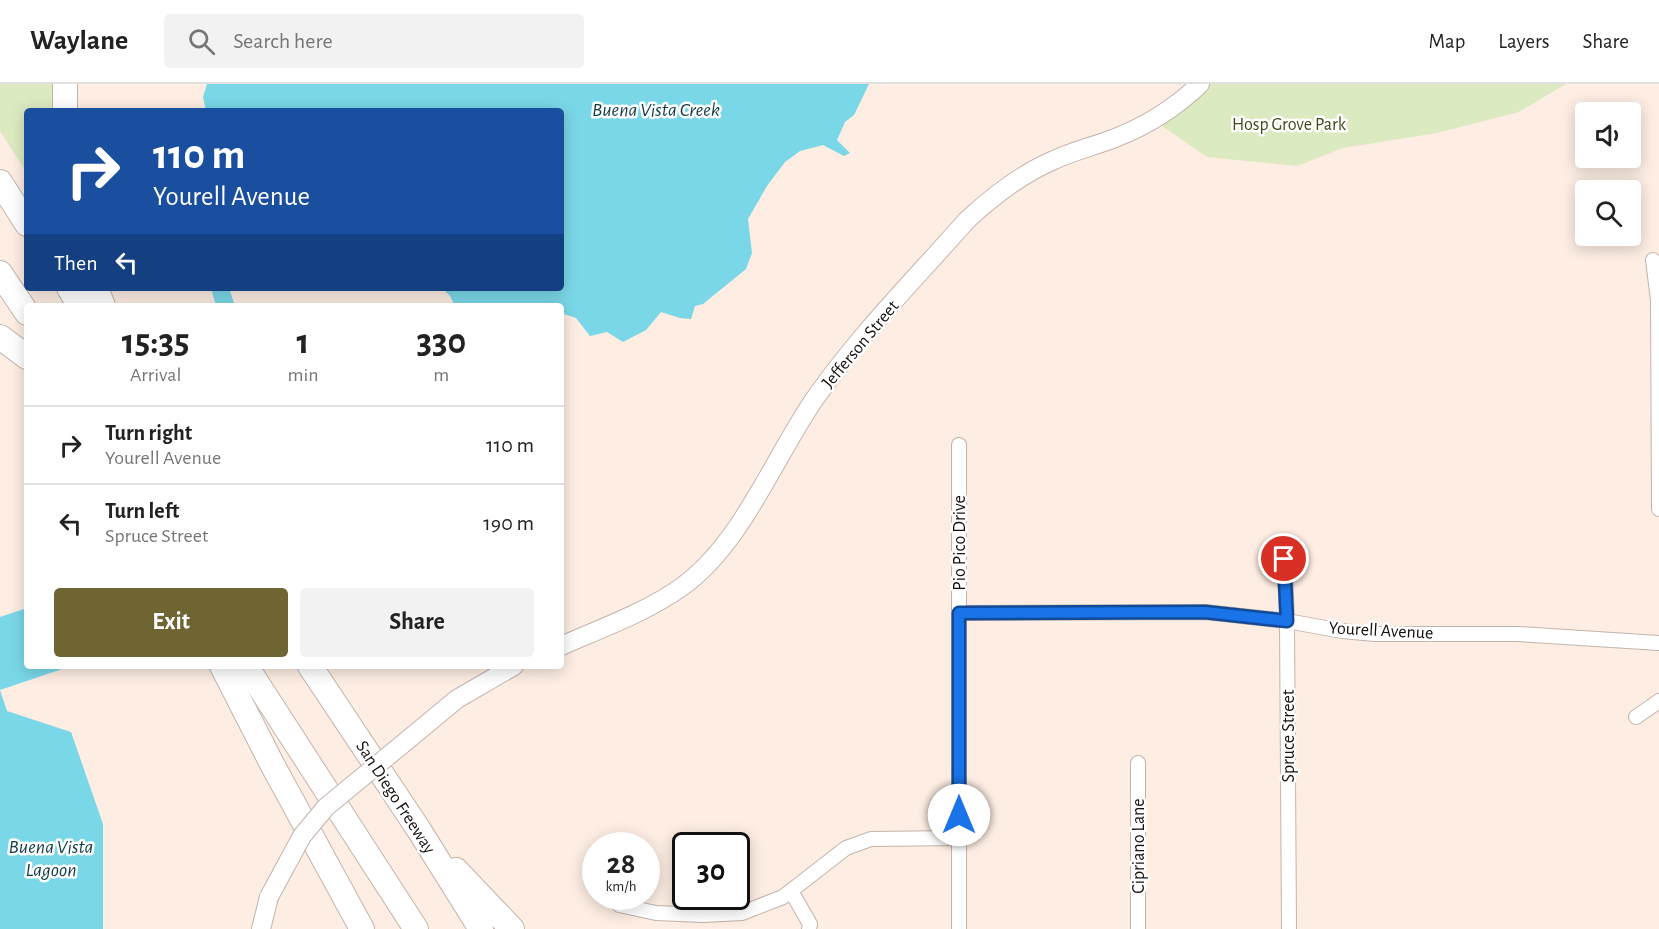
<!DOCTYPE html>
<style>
:root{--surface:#fff;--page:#f2f2f2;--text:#222;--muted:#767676;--line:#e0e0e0;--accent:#6f6532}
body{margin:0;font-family:"Alegreya Sans",sans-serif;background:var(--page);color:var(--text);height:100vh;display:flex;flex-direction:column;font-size:22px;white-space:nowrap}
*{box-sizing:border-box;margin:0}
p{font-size:20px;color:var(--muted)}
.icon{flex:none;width:33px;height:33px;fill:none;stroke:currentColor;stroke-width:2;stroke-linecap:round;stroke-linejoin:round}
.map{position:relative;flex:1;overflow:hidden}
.panel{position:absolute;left:24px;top:219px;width:540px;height:366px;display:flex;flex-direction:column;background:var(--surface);border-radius:6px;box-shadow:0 3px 15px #0003}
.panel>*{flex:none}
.hud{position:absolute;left:24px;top:24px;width:540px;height:183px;border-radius:6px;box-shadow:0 3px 15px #0003;background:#1a4fa0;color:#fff;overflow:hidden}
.buttons{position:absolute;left:1575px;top:18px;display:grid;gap:12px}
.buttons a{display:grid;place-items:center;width:66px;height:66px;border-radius:6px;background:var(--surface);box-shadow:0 3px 15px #0003;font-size:30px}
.speed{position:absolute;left:582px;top:748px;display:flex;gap:12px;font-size:30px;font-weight:700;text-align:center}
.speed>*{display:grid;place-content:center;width:78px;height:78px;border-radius:50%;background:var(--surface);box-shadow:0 3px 15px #0003;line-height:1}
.speed small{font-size:15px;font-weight:400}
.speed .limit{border:3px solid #111;border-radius:9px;background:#fff;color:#111}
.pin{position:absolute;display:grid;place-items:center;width:51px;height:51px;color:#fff;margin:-26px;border:3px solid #fff;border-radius:50%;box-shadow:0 2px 6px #0007}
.me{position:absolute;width:66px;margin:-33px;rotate:0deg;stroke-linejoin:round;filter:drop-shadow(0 0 4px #0008)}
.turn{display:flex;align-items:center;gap:21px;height:126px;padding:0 30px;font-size:27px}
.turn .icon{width:78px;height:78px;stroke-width:2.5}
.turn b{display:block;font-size:42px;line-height:51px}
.then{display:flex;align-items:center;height:57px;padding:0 30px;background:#0003;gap:12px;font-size:22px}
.eta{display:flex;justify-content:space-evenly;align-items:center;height:102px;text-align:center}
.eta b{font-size:36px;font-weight:700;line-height:42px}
.cta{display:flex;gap:12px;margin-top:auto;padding:12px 30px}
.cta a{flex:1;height:69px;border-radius:6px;background:var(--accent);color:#fff;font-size:24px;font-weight:700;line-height:69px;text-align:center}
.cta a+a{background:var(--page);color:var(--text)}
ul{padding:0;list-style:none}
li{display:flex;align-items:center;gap:18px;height:78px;padding:0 30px;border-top:2px solid var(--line)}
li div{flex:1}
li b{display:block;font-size:22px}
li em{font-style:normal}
header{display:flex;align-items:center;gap:36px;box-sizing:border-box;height:84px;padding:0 30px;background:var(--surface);border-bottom:2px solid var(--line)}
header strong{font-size:28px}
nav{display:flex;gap:33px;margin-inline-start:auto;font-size:21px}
.search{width:420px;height:54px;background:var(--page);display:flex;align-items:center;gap:15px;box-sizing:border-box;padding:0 21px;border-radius:6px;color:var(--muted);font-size:22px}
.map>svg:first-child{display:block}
.green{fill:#dceac1}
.water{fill:#7ad7e7}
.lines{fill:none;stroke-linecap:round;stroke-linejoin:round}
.minor-casing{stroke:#c3b4ab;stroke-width:16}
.secondary-casing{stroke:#c3b4ab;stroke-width:20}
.motorway-casing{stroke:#c3b4ab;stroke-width:26}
.minor{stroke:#fff;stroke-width:14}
.secondary{stroke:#fff;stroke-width:18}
.motorway{stroke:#fff;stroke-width:24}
.secondary-bridge-casing{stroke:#c3b4ab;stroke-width:20;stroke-linecap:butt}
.secondary-bridge{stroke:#fff;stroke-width:18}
.route-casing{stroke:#114b97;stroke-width:15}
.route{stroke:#1a73e8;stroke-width:10}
.labels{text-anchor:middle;stroke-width:5;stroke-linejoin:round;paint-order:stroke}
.park-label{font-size:18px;fill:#3e4a1a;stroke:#fff}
.street-label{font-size:18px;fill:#15100d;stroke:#fff}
.water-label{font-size:20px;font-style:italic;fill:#123d45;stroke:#fff}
</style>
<header>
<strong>Waylane</strong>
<div class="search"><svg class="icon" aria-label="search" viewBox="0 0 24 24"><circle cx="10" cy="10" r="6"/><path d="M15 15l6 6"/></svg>Search here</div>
<nav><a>Map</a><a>Layers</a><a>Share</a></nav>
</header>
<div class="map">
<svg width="1659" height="845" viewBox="0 0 1659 845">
<rect width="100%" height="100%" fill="#fdede3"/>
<g class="green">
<polygon points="0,0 54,0 54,27 27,27 27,89 0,47"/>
<polygon points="1210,0 1566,0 1519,28 1437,49 1343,64 1297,82 1207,73 1162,42 1203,8"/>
</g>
<g class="water">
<polygon points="207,0 869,0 854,31 845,38 837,56 850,69 844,72 823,61 800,67 785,78 767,102 748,135 752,169 746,185 703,220 695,222 691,235 680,234 661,228 646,246 623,258 607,248 590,252 576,234 561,229 561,222 455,222 450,212 442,204 561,204 561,27 206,27 203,13"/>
<polygon points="211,204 229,204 235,222 216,222"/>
<polygon points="27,524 27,582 71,582 0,606 7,627 71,648 103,740 103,845 0,845 0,533"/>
</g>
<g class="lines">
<defs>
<g id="minor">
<polyline points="1653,176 1658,216 1659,425"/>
<polyline points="959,361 959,845"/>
<polyline points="1284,460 1287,537 1289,845"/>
<polyline points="959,529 1205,528 1287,537 1342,547 1375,550 1518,550 1659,559"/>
<polyline points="1636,633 1659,617"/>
<polyline points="1138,679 1138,845"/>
<polyline points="791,807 810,840 809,845"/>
<polyline points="619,821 656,829 703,831 742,829 783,813 846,764 871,755 959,754"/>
</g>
<g id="secondary">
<path d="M561,562c41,-18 86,-34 122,-60 60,-44 91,-129 133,-189 44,-63 100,-119 151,-177 26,-24 54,-46 87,-60 19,-9 41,-14 61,-22 31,-12 61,-31 85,-54"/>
<polyline points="410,654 457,615 514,582"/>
<polyline points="261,845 269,813"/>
</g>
<g id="motorway">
<polyline points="65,27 65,0"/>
<polyline points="0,98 27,140"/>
<polyline points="0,189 27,229"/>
<polyline points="69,204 80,222"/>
<polyline points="96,204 103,222"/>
<polyline points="0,253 27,273"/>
<polyline points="222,582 272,680 362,845"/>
<polyline points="246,582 416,845"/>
<polyline points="310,582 419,746 481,845"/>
<polyline points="456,786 512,845"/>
</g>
</defs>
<use href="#minor" class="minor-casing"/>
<use href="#secondary" class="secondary-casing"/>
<use href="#motorway" class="motorway-casing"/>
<use href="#minor" class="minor"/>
<use href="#secondary" class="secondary"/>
<use href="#motorway" class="motorway"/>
<defs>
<polyline id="secondary-bridge" points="269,813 302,752 326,723 410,654"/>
</defs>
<use href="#secondary-bridge" class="secondary-bridge-casing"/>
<use href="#secondary-bridge" class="secondary-bridge"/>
</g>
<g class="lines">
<defs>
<polyline id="route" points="959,731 959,529 1205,528 1287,537 1284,475"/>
</defs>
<use href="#route" class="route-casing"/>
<use href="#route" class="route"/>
</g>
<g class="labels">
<g class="park-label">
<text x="1289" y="46">Hosp Grove Park</text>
</g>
<g class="street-label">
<text transform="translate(860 260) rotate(-50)" y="6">Jefferson Street</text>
<text transform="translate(959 459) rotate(-90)" y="6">Pio Pico Drive</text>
<text transform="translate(1381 546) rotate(3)" y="6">Yourell Avenue</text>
<text transform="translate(1288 652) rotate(-90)" y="6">Spruce Street</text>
<text transform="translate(396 713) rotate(57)" y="6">San Diego Freeway</text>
<text transform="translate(1138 762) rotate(-90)" y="6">Cipriano Lane</text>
</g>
<g class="water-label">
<text x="656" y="32">Buena Vista Creek</text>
<text x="51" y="769">Buena Vista<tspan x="51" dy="23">Lagoon</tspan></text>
</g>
</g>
</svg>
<div class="buttons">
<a><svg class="icon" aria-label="sound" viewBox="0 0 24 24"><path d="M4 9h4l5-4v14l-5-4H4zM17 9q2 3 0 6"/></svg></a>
<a><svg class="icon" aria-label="search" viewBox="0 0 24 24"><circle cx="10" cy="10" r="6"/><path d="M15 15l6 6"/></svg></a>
</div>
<div class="speed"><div>28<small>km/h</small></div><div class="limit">30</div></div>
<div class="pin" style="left:1284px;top:475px;background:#d93025"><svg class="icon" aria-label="arrive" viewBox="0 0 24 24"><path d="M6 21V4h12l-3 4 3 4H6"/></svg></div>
<svg class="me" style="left:959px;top:731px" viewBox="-20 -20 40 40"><circle r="19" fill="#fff"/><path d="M0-13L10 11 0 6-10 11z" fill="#1a73e8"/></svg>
<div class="hud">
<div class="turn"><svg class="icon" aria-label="right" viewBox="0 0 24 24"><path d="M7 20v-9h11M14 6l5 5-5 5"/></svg><div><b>110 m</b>Yourell Avenue</div></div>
<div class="then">Then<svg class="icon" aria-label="left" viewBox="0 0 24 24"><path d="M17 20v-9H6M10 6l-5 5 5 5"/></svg></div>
</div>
<section class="panel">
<div class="eta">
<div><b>15:35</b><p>Arrival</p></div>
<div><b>1</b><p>min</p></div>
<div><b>330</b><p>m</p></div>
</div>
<ul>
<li><svg class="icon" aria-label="right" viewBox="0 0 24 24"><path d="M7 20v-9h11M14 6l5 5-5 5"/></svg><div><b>Turn right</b><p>Yourell Avenue</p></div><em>110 m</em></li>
<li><svg class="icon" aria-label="left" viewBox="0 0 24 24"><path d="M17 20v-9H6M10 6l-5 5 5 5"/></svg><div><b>Turn left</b><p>Spruce Street</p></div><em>190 m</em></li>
</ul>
<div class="cta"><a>Exit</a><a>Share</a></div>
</section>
</div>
